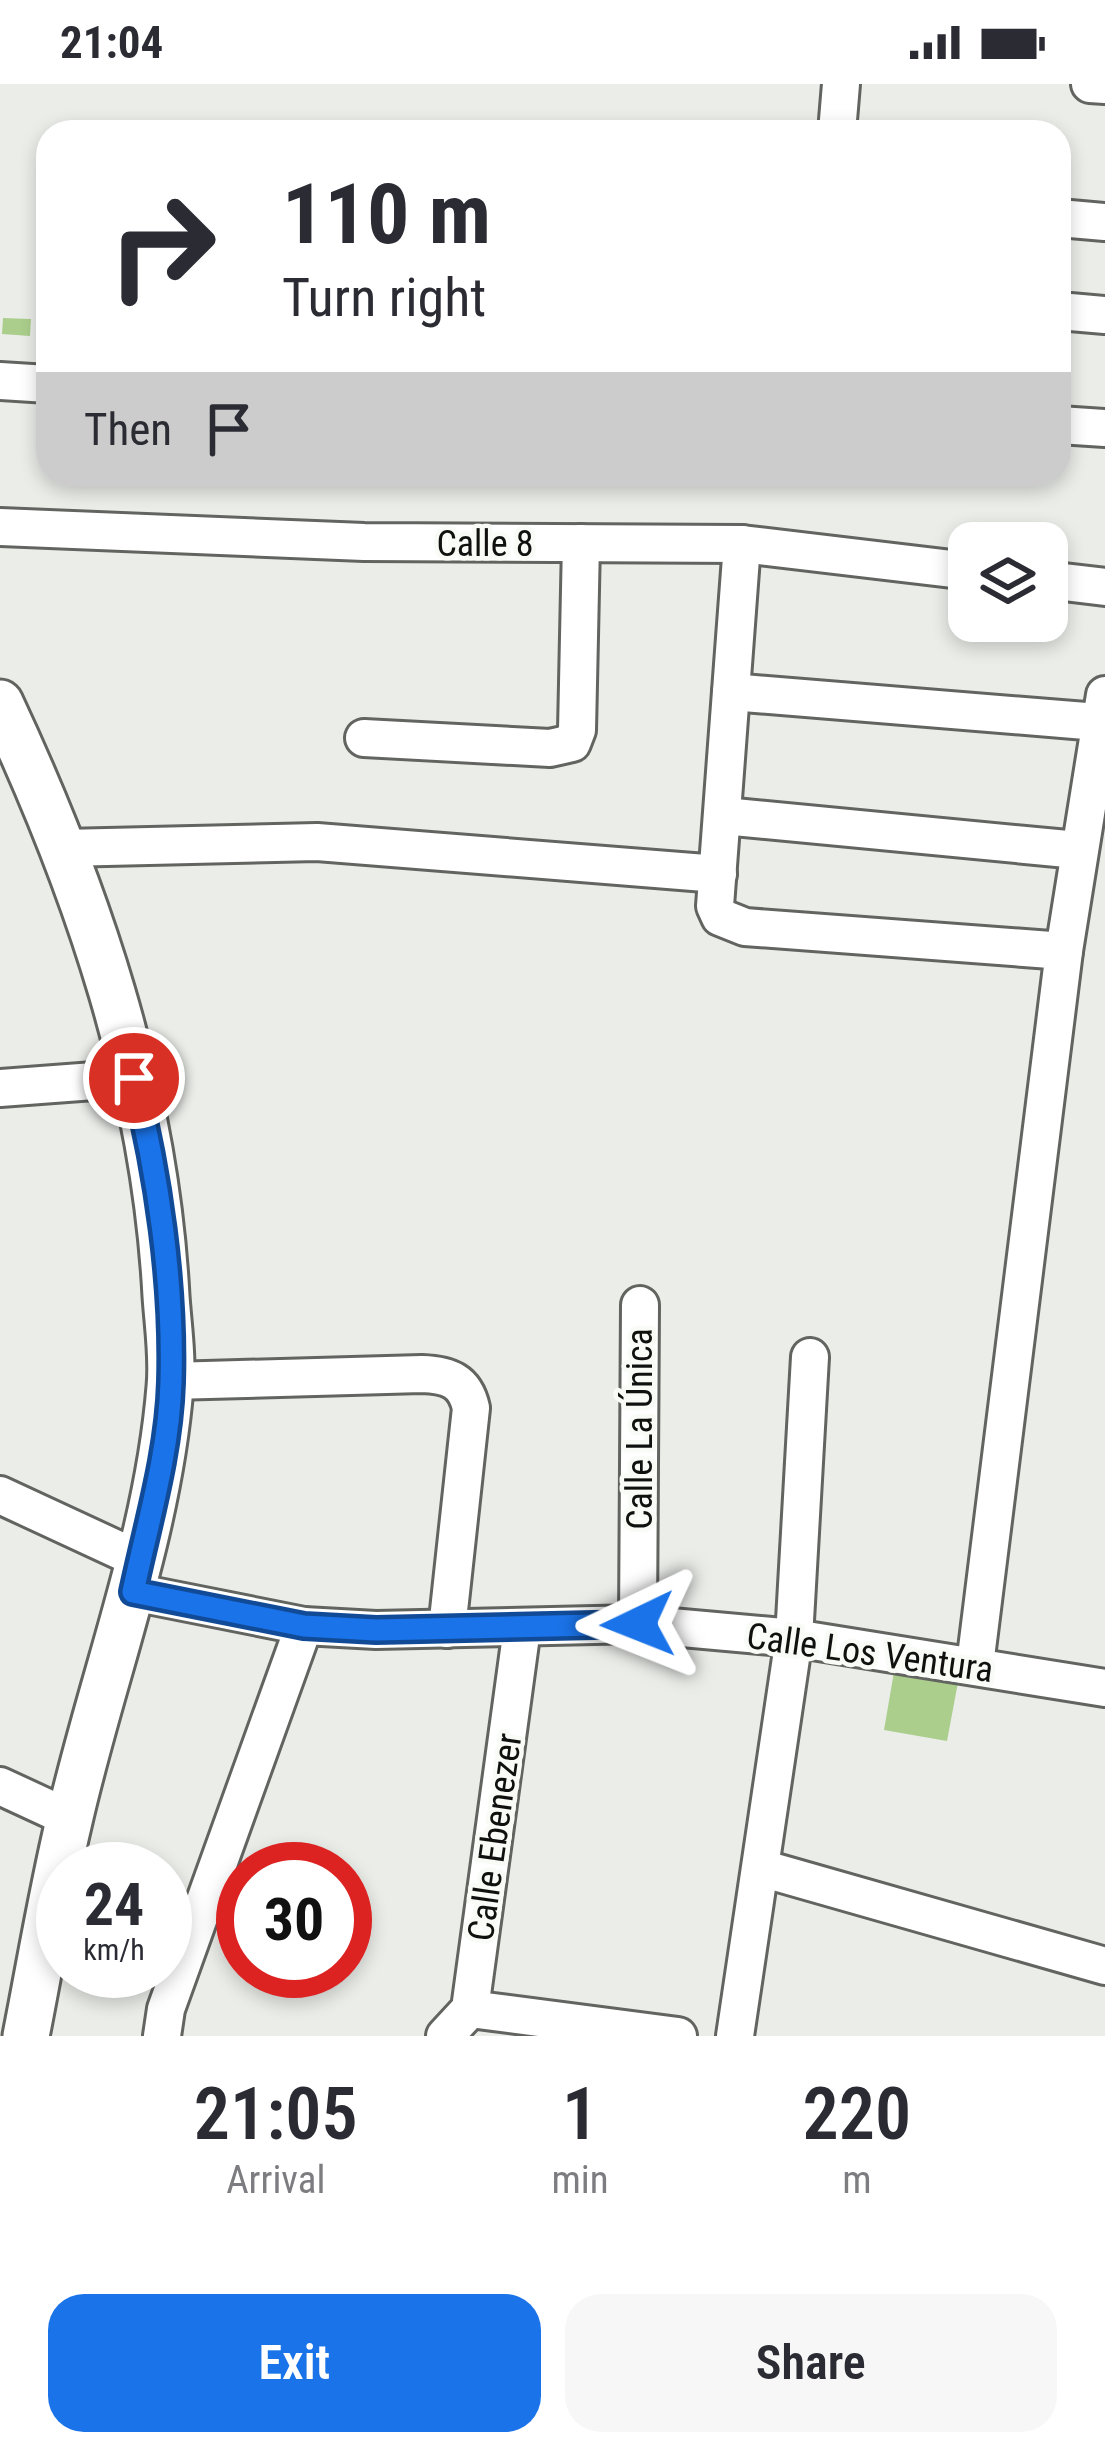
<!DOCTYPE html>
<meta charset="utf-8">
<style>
:root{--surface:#fff;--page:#f7f7f7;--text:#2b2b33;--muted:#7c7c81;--accent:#1a73e8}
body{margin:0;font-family:"Roboto Condensed",sans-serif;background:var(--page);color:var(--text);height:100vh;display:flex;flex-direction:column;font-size:45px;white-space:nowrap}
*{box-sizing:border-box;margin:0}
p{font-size:39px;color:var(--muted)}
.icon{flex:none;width:66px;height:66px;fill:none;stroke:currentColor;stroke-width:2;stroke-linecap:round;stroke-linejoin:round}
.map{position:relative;height:1952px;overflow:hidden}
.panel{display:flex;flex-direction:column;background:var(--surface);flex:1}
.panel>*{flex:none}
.guide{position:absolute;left:36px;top:36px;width:1035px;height:366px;border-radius:36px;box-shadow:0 6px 18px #0003;background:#fff;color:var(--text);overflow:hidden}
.controls{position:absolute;left:948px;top:438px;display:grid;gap:24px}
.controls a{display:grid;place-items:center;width:120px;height:120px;border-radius:24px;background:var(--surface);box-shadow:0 6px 18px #0003;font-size:60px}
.speed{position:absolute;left:36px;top:1758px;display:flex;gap:24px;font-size:60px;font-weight:700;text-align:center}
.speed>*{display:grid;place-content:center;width:156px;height:156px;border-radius:50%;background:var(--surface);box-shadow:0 6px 18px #0003;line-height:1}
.speed small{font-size:30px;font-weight:400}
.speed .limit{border:18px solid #d22;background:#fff;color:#111}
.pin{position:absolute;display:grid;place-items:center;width:102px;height:102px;color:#fff;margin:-51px;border:6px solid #fff;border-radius:50%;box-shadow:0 3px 12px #0007}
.me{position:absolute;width:132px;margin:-66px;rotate:268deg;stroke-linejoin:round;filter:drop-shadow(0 0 9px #0008)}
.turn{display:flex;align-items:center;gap:42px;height:252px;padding:0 48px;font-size:54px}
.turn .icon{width:156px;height:156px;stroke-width:2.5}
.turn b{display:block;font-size:84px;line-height:102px}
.then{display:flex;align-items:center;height:114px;padding:0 48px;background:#0003;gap:24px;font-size:45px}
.eta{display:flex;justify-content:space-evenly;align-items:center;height:204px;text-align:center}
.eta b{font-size:72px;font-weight:600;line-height:84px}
.primary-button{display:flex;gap:24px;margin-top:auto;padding:24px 48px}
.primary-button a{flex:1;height:138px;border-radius:36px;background:var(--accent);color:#fff;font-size:48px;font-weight:600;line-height:138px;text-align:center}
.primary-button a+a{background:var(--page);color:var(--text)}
.status{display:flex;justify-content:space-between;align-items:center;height:84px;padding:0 60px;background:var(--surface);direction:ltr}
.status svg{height:33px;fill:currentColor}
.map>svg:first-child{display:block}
.building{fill:#abce8c}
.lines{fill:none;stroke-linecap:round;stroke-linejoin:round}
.minor-casing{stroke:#626460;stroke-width:42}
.tertiary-casing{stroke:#626460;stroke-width:51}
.minor{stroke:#fff;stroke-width:36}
.tertiary{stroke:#fff;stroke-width:45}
.route-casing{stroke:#114b97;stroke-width:30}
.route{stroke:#1a73e8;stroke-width:21}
.labels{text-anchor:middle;stroke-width:9;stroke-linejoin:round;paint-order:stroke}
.street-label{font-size:36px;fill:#10110f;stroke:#f8fbf6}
</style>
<div class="status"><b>21:04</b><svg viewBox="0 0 49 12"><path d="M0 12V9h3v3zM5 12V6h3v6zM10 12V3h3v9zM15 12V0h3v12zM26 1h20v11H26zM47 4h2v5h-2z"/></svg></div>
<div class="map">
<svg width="1105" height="1952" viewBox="0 0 1105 1952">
<rect width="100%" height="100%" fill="#ebede9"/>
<g class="building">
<polygon points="3,234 31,235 30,252 2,250"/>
<polygon points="895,1582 959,1593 947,1657 884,1646"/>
</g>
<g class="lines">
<defs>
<g id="minor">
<polyline points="1090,0 1105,1"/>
<polyline points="837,48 841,0"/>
<polyline points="1059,134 1105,138"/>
<polyline points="1059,227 1105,231"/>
<polyline points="0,297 48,300"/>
<polyline points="1059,341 1105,344"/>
<polyline points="0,443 364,458 742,460 969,487"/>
<polyline points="742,460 715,822 720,833 745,843 1064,867"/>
<polyline points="1047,496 1105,503"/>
<polyline points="731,608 1098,638"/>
<polyline points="364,654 550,664 572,659 577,646 581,459"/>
<polyline points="724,732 1078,766"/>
<polyline points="64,764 317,758 718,790"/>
<polyline points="0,1004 134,994"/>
<path d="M171,1297l251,-7c27,1 43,7 49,34l-24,221"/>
<polyline points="0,1411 140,1476"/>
<polyline points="133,1508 304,1542 376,1546 638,1540 794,1554 1105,1604"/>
<polyline points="638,1540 640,1221"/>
<polyline points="975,1581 1064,867 1105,611"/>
<polyline points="0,1702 69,1734"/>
<polyline points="761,1784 1105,1882"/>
<polyline points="470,1925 678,1952"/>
<polyline points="162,1952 166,1925 304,1542"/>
<polyline points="445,1952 470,1925 522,1544"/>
<polyline points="735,1952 794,1554 810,1273"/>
</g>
<path id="tertiary" d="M0,619c88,188 155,385 166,593 2,30 7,61 4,91 -12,150 -68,289 -101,434 -17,71 -29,144 -43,215"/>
</defs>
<use href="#minor" class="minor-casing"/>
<use href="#tertiary" class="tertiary-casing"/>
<use href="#minor" class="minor"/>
<use href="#tertiary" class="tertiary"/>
</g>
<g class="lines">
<defs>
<path id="route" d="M134,994c24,96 40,205 37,304 -2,71 -23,140 -38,210l171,34 72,4 262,-6"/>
</defs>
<use href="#route" class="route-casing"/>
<use href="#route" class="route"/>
</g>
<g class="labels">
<g class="street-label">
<text x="485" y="472">Calle 8</text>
<text transform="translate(639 1345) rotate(-90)" y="13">Calle La Única</text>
<text transform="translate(870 1568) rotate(8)" y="13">Calle Los Ventura</text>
<text transform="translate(494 1753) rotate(-82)" y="13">Calle Ebenezer</text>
</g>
</g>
</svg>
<div class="controls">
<a><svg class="icon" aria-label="layers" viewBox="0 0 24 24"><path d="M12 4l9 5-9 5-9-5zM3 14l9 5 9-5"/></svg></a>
</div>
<div class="speed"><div>24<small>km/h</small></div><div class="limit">30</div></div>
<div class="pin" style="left:134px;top:994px;background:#d93025"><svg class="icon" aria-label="arrive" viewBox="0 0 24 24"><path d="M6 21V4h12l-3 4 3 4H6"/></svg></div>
<svg class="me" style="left:638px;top:1540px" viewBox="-20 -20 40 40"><path d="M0-17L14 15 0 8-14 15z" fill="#1a73e8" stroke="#fff" stroke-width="4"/></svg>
<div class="guide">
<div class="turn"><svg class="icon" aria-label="right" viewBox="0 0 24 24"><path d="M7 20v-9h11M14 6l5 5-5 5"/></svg><div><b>110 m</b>Turn right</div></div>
<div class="then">Then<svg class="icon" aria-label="arrive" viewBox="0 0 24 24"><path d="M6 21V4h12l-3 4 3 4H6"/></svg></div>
</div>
</div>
<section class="panel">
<div class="eta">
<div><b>21:05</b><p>Arrival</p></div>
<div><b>1</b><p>min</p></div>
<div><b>220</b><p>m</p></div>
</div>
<div class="primary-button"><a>Exit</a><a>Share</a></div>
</section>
